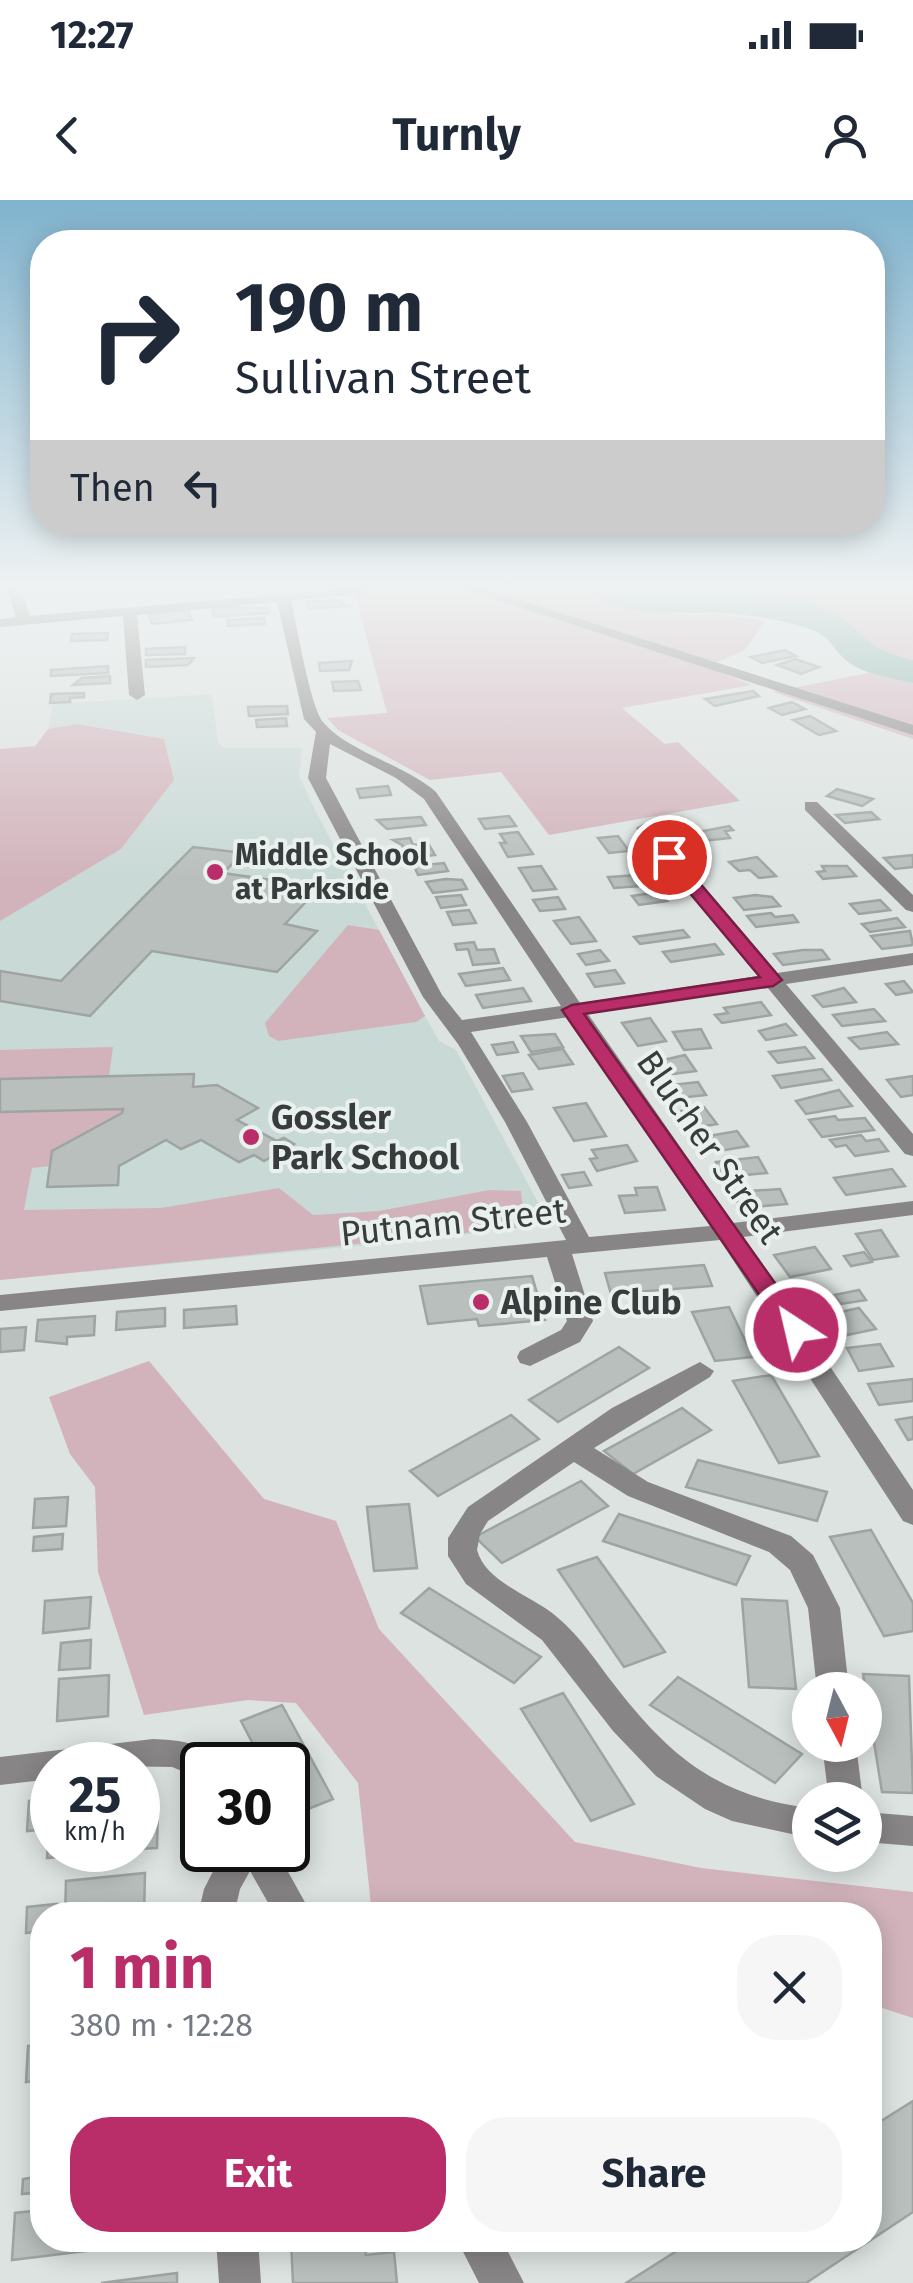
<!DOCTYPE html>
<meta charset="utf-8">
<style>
:root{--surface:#fff;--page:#f6f6f7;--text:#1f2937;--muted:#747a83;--accent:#b92e69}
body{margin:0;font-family:"Fira Sans",sans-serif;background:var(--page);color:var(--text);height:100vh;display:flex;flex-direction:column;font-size:38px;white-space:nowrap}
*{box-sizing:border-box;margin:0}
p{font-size:32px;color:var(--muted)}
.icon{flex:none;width:55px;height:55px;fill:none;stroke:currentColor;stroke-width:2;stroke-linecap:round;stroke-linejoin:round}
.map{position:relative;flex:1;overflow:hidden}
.details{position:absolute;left:30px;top:1702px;width:852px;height:350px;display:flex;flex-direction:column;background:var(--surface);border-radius:40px;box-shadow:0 5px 25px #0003}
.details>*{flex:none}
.guide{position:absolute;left:30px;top:30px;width:855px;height:305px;border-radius:40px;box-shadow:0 5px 25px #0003;background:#fff;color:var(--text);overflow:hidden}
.needle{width:65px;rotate:173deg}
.controls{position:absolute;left:792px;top:1472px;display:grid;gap:20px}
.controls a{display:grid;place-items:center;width:90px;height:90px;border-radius:50%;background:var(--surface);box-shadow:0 5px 25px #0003;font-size:50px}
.speed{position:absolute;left:30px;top:1542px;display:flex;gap:20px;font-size:50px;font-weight:700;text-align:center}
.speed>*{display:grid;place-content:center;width:130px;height:130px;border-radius:50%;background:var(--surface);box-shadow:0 5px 25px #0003;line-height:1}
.speed small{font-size:25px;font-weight:400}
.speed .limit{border:5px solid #111;border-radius:15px;background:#fff;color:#111}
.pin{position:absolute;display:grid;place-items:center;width:85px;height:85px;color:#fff;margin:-42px;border:5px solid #fff;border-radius:50%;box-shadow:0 2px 10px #0007}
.me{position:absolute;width:110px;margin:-55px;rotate:325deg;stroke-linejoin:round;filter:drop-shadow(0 0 8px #0008)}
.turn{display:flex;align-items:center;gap:35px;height:210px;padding:0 40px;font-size:45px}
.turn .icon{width:130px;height:130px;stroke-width:2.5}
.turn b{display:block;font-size:70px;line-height:85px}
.then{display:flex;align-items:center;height:95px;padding:0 40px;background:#0003;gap:20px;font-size:38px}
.round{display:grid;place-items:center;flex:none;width:105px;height:105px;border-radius:40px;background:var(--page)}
.head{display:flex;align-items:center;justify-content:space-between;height:170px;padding:0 40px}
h1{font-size:60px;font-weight:700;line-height:75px;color:var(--accent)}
.cta{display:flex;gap:20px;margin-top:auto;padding:20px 40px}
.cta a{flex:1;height:115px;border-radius:40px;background:var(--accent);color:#fff;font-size:40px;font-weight:700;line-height:115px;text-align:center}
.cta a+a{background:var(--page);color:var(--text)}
.status{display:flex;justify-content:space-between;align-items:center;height:70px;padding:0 50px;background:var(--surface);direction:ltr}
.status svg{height:28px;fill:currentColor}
header{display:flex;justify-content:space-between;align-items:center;height:130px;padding:0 40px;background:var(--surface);font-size:45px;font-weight:700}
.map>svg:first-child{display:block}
.built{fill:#c9d9d5}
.green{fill:#d2b3bb}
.water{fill:#84b1a7}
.building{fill:#b8bfbd;stroke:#9da4a2;stroke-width:2.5}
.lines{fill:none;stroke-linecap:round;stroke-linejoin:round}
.minor{fill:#888586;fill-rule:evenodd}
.route{fill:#b92e69;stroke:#781e44;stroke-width:2.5}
.poi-dot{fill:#b92e69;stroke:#e9f1ef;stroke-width:4}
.labels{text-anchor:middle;stroke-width:8;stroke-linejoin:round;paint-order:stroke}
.far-poi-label{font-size:30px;font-weight:bold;fill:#393c3c;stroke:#e9f1ef;text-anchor:start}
.poi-label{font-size:35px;font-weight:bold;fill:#393c3c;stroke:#e9f1ef;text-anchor:start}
.street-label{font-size:35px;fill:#393c3c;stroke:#e9f1ef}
</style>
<div class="status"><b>12:27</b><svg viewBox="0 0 49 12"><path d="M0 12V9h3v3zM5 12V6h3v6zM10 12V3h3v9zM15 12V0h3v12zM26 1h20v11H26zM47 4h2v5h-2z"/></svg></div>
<header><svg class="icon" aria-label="back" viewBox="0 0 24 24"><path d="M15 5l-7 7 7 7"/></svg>Turnly<svg class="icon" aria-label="person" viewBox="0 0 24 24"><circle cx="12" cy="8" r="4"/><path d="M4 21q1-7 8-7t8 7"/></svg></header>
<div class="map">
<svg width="913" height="2083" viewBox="0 0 913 2083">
<rect width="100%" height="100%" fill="#dce3e1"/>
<polygon class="built" points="212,494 218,542 224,548 302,548 299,576 316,612 425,816 439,841 456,850 549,1023 441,1038 0,1080 0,720 121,649 174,580 164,539 77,524 48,529 53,504"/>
<g class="green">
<polygon points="353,387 585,387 592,397 693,416 714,413 765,421 745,450 706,467 752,485 622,508 665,544 678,542 740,601 549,635 501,572 430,580 338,530 327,518 387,513"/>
<path d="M783,387h130v73c-47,-11 -41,-22 -76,-44 -16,-10 -36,-15 -53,-21z"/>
<polygon points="868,473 913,483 913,539 773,492"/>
<polygon points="77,524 164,539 174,580 121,649 0,721 0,549 35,546 48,529"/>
<polygon points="348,725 379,730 425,816 416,822 278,841 269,836 265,823"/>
<polygon points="113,847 109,876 0,879 0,850"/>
<polygon points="123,909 122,913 50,966 32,968 24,1010 161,1008 279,988 313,1015 379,1011 489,990 521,991 525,1027 0,1080 0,912"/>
<polygon points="149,1161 264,1299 336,1321 379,1429 575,1642 701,1668 913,1692 913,1818 870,1804 870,1715 372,1715 358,1583 296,1503 248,1500 144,1515 98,1372 95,1287 70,1254 49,1197"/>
</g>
<path class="water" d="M586,387h104l50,8 15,-8h28l1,8c18,6 38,11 53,21 35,22 29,33 76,44v23c-22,-5 -47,-8 -65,-21 -13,-10 -17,-24 -33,-31 -28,-11 -69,-17 -98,-18 -34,-1 -110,5 -131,-26z"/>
<g class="building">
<polygon points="336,400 348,406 308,409 307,402"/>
<polygon points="228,407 268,408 269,413 214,417 212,408"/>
<polygon points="178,411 188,411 192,420 152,424 149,414"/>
<polygon points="264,418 265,424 228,426 227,420"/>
<polygon points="108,433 107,440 71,441 72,434"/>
<polygon points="185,447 185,454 146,455 146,449"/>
<polygon points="785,450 796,456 762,463 751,457"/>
<polygon points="194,458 188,465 146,467 146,460"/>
<polygon points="795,459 819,467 801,474 777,465"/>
<polygon points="352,461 349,470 320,471 319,463"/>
<polygon points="108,466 108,473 51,476 51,470"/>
<polygon points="110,476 110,483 73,485 82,478"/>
<polygon points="358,481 361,490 334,491 332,482"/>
<polygon points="753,491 759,496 715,506 705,499"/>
<polygon points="84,493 84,497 70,498 70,502 50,503 51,494"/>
<polygon points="792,502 805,509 782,515 769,508"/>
<polygon points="287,506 288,514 249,516 248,507"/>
<polygon points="810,516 836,531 819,535 793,520"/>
<polygon points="286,518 287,526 257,527 256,520"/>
<polygon points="388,586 391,595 360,598 357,589"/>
<polygon points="837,589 873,599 862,606 827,596"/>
<polygon points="871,612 879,619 845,623 836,615"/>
<polygon points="509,616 516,626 485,629 479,619"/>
<polygon points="421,617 426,625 387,629 377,620"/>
<polygon points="729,626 733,630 725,631 730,638 694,642 688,634"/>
<polygon points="518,632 533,654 508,657 500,643 506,643 500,634"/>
<polygon points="618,636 629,651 609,653 598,638"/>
<polygon points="410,638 413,645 428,643 435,655 410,658 402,645 393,640"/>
<polygon points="193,647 243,653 223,673 320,687 285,724 317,731 277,772 152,751 90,816 0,801 0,771 61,781"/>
<polygon points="913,655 913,667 895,669 884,658"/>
<polygon points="757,657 776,676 759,678 750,670 739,671 729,662"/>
<polygon points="444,663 448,671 418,675 414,666"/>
<polygon points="541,666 556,689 533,691 519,668"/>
<polygon points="822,666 847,666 856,676 823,679 817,672 825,671"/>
<polygon points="637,675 643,686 614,688 608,677"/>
<polygon points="446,679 462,680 467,689 433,693 426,682"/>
<polygon points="659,692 667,701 639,705 632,696"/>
<polygon points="461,695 466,705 441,708 436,697"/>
<polygon points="755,695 772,697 780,706 744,710 734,698"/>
<polygon points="558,697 565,709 540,711 533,700"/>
<polygon points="880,700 890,710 859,714 850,704"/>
<polygon points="469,710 476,723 453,725 447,712"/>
<polygon points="771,713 775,717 793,715 798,722 756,727 747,716"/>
<polygon points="579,717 596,741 571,744 554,721"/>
<polygon points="897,718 905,727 870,732 862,724"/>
<polygon points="683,730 689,737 640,744 634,737"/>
<polygon points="910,731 913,745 882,749 871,736"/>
<polygon points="474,742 477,750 494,749 499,763 473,765 468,749 457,750 455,744"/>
<polygon points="715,744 723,754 671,762 663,752"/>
<polygon points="600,750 609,761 586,765 578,754"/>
<polygon points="803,750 822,750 829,759 783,765 774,754"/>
<polygon points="503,768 510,780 466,786 459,774"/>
<polygon points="615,770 624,783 595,787 587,774"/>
<polygon points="904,781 913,792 896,795 886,784"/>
<polygon points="523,788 531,801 483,808 476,795"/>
<polygon points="844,788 856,802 823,807 813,796"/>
<polygon points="761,802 771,815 722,823 715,815 728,813 724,808"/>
<polygon points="874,809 885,821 842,826 833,815"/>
<polygon points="650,818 666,841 638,846 622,823"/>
<polygon points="786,824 796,835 766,840 759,831"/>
<polygon points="701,829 711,848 684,850 673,832"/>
<polygon points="887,832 898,844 860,849 849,838"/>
<polygon points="555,834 563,847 531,852 521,836"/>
<polygon points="513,842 518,852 497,855 492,845"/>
<polygon points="805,847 814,858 778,863 769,852"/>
<polygon points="563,849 573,864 539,869 529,855"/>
<polygon points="685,855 696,871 658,876 650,863"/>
<polygon points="822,869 831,880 781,888 773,876"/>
<polygon points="523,873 532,889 512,892 503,876"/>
<polygon points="194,874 193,887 217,885 258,908 237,920 277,941 284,938 294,944 264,961 254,955 239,962 201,940 181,949 166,940 119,966 118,985 47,987 52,951 122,913 123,909 0,912 0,879"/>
<polygon points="913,876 913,895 901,897 887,880"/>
<polygon points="698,882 706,895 670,899 662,886"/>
<polygon points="839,890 852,906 806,914 796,901"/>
<polygon points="586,903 606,936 574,941 554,908"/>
<polygon points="704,907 717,924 694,928 681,911"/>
<polygon points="835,916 838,920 865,918 874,930 822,937 809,920"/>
<polygon points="737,931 748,946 714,952 703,937"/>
<polygon points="861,935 866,941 879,939 888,951 855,956 846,945 836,947 830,940"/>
<polygon points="627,945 637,961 597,971 590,959 597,958 592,950"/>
<polygon points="758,957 767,973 724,977 716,962"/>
<polygon points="892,969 905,986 846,995 834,978"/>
<polygon points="584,972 591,985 569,988 562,975"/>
<polygon points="657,987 665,1010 625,1013 619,996 637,995 635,988"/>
<polygon points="780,989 787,1004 740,1008 734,992"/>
<polygon points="881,1030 898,1056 873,1060 856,1034"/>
<polygon points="815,1047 831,1069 790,1077 774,1055"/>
<polygon points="864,1052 872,1062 851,1066 844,1056"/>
<polygon points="704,1065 712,1086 611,1094 605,1073"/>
<polygon points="532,1076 545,1120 479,1126 477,1119 428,1124 420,1086"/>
<polygon points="859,1090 866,1100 841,1104 834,1095"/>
<polygon points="236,1106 237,1124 184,1128 184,1110"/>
<polygon points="729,1107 753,1157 715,1161 692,1112"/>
<polygon points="165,1108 165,1126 116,1130 117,1112"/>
<polygon points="859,1108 876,1129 847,1135 831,1114"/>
<polygon points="95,1116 94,1135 67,1137 67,1144 36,1141 38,1120"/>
<polygon points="26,1127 24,1150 0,1152 0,1129"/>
<polygon points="880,1144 893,1166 859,1171 847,1148"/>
<polygon points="619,1147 649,1168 558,1222 529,1200"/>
<polygon points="771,1175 819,1256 779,1263 733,1181"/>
<polygon points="913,1179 913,1201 879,1205 868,1184"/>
<polygon points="682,1208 711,1230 633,1274 604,1251"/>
<polygon points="511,1215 539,1239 438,1296 410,1271"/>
<polygon points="913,1217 913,1239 908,1240 896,1220"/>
<polygon points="698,1260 827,1292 817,1321 686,1287"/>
<polygon points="581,1281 608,1306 502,1363 475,1337"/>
<polygon points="68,1297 66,1326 33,1328 35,1299"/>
<polygon points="409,1304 417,1368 374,1371 367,1307"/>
<polygon points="619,1314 750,1356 736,1385 603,1341"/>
<polygon points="871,1330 913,1403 913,1431 884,1436 830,1337"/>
<polygon points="63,1334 62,1349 33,1351 34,1337"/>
<polygon points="597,1357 665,1452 624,1467 558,1370"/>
<polygon points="429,1388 541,1457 514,1483 401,1413"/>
<polygon points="91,1397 89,1428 43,1433 45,1401"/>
<polygon points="742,1399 787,1401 796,1489 749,1487"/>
<polygon points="91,1440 90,1468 59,1470 61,1443"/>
<polygon points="863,1474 909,1476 913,1593 882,1592"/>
<polygon points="109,1475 108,1516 57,1521 59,1479"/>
<polygon points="678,1477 802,1554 775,1583 650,1505"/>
<polygon points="563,1493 634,1604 591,1621 521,1509"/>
<polygon points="282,1505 333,1599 291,1616 288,1565 264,1565 241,1521"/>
<polygon points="52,1599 52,1650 130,1650 47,1658 49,1629 27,1631 29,1601"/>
<polygon points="158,1605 157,1648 138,1649 138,1607"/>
<polygon points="145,1673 144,1715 65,1715 66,1681"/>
<polygon points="57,1704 57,1715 42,1715 42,1731 26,1733 27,1707"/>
<polygon points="42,1845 42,1880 26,1882 28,1846"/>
<polygon points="913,1901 913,2012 806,2083 626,2083 694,2040 870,2040 870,1928"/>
<polygon points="42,1976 42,1992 22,1994 23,1979"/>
<polygon points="42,2010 42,2040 119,2040 119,2047 12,2060 15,2013"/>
<polygon points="364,2040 366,2055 394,2052 397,2083 293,2083 291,2041"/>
<polygon points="177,2073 177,2083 101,2083"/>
</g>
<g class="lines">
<g class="minor">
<path d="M6,387h14l10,29 334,-29v6l-5,1 -68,6c6,26 19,105 32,122 25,30 81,42 113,70l144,211 178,-27 -119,-144 -3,-4 9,-5 6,1 126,149 136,-20v12l-127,19 127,150v22l-8,-2 -138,-167 -179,27 145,209 180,-22v14l-170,22 170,253v35l-10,-4 -183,-281 -148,14 21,67 -13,21 -50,24 -10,-3 -3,-6 3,-6 41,-21 6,-9 -20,-64 -547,54v-16l566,-55 -61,-118 -47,-78 -35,-47 -115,-219 8,-46 -12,-13 -27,-117 -140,13 8,80 -8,5 -8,-5 -6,-79 -123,11v-8l16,-2zM330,544l66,34 28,21 137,207 -99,14 -20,-25 -116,-217zM569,817l141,209 -121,11 -62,-115 -56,-90z"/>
<polygon points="457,387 479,387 913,525 913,535"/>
<polygon points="805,602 817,602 913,695 913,712 906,710 805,610"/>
<path d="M700,1162l14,9 -4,6 -116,71 54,34 143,54 22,19 27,53 9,82h-32l-9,-82 -18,-38 -21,-18 -141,-56 -54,-34 -86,59 -8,13 -3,16c9,33 56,46 80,67 24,20 40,46 59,70 55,71 104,110 194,121v30l-78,-17 -27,-12 -49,-33 -43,-45 -71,-91 -76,-56 -18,-28v-18l20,-31 144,-99z"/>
<path d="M153,1539c23,1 55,3 67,26h-18v14l-30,-12 -120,-2v14l-52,6v-28z"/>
<polygon points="822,1545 856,1545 863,1600 829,1600"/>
<polygon points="865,1612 913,1616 913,1646 865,1642"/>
<polygon points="224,1650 276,1650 312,1715 275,1715 250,1671 240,1689 234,1715 198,1715 204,1689"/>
<polygon points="216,2040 258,2040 261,2083 219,2083"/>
<polygon points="457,2040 502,2040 524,2083 479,2083"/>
</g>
</g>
<linearGradient id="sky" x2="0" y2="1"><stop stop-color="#80b3ce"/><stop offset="0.57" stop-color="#eff2f2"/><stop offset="1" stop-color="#eff2f2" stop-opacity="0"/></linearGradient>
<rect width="913" height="679" fill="url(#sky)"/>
<polygon class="route" points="663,654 675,654 782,780 773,786 584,814 804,1124 808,1130 804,1135 787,1135 562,810 572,805 760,777 663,661"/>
<g class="poi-dot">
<circle cx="215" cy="672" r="10"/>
<circle cx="251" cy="937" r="10"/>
<circle cx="481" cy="1102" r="10"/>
</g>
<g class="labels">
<g class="far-poi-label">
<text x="235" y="665">Middle School<tspan x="235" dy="34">at Parkside</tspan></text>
</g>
<g class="poi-label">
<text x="271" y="929">Gossler<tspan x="271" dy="40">Park School</tspan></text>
<text x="501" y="1114">Alpine Club</text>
</g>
<g class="street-label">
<text transform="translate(710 947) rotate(55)" y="12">Blucher Street</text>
<text transform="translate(453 1022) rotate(-6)" y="12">Putnam Street</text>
</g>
</g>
</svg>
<div class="controls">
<a><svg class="needle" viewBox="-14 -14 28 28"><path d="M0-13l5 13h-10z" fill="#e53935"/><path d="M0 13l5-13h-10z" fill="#747a83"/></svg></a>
<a><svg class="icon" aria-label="layers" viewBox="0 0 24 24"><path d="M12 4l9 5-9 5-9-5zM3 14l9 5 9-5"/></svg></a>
</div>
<div class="speed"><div>25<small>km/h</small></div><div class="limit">30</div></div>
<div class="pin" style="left:669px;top:657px;background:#d93025"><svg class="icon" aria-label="arrive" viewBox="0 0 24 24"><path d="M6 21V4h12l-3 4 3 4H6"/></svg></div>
<svg class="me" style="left:796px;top:1130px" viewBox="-20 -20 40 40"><circle r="17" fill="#b92e69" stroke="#fff" stroke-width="3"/><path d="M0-11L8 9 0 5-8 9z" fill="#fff"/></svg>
<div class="guide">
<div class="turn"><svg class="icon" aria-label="right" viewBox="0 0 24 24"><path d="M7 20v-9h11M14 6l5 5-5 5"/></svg><div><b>190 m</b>Sullivan Street</div></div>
<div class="then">Then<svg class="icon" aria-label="left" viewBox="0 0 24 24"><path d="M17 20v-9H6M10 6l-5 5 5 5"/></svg></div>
</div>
<section class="details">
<div class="head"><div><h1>1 min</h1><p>380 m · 12:28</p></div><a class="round"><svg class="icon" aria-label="close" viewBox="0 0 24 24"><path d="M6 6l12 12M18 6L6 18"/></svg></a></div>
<div class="cta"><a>Exit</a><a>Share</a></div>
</section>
</div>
